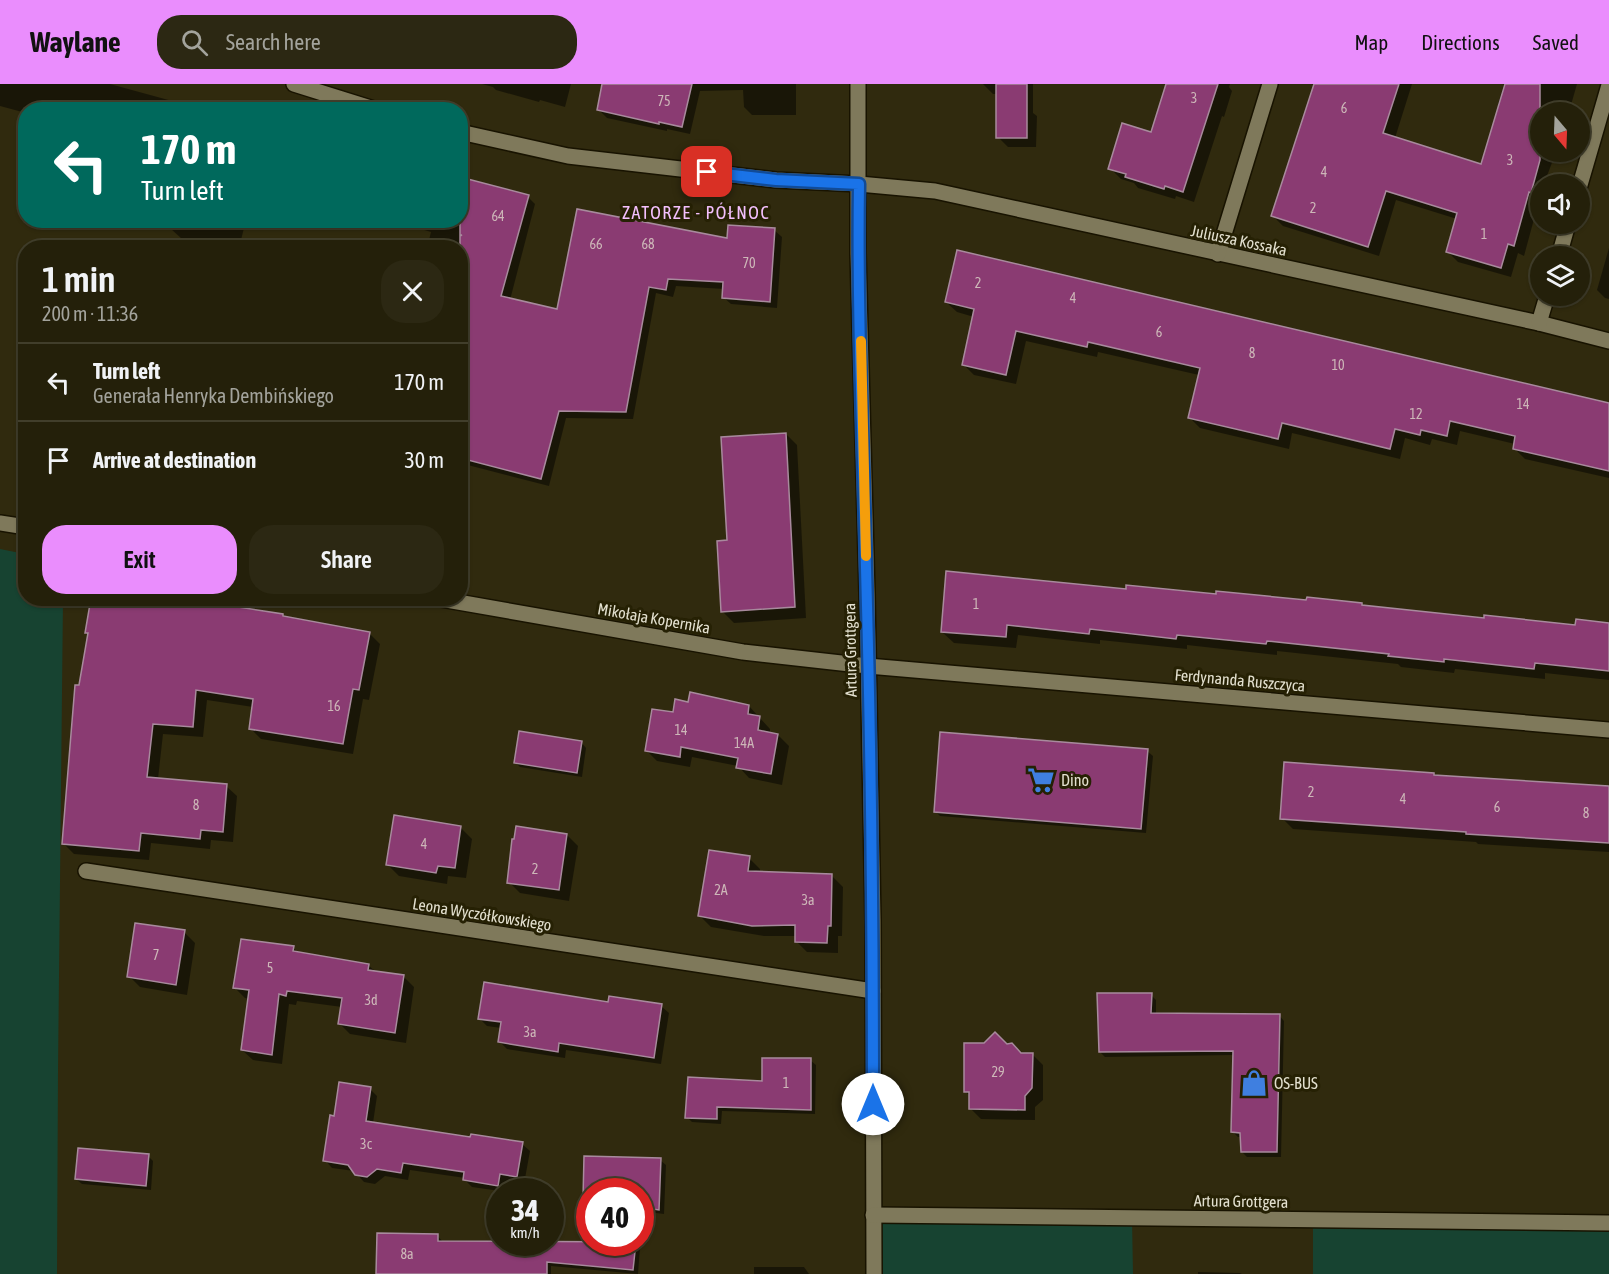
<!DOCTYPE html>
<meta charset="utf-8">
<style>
:root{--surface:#24200a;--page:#2c2813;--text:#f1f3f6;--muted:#a3a39c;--line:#413e2b;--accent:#ea8dfd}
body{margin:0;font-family:"Asap Condensed",sans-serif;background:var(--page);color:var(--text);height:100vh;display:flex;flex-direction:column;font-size:22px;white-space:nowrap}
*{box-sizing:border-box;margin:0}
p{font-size:20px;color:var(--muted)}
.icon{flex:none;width:33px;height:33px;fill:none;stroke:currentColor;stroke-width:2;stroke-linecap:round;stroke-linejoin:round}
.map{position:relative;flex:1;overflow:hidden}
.drawer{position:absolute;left:18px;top:156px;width:450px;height:366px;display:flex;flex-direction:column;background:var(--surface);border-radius:24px;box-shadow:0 2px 4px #0004,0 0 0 2px var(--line)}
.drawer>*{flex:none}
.top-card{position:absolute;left:18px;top:18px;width:450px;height:126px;border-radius:24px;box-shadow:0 2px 4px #0004,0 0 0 2px var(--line);background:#00695c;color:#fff;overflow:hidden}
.needle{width:39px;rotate:161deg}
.fabs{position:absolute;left:1530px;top:18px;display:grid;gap:12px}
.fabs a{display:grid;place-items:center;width:60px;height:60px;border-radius:50%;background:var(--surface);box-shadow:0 2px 4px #0004,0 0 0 2px var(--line);font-size:30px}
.speed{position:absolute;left:486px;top:1094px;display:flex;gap:12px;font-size:30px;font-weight:700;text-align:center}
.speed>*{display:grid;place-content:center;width:78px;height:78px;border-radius:50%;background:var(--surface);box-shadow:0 2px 4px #0004,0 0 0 2px var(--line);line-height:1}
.speed small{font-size:15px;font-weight:400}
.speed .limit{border:9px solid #d22;background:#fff;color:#111}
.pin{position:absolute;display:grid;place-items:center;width:51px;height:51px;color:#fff;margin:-26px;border-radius:12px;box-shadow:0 3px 9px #0006}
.me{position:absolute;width:66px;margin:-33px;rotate:0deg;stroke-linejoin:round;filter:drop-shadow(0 0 4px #0008)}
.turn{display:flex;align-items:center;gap:21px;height:126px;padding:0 24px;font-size:27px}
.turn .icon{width:78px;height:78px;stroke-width:2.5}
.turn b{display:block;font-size:42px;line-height:51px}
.round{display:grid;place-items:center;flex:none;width:63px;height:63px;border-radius:24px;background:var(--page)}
.overview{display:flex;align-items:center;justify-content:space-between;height:102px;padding:0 24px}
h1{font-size:36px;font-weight:600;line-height:45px}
.action{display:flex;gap:12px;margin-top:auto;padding:12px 24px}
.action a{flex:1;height:69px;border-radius:24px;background:var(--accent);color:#111;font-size:24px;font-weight:600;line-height:69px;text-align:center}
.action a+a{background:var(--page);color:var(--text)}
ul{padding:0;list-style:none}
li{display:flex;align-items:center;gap:18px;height:78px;padding:0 24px;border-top:2px solid var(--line)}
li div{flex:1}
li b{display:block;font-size:22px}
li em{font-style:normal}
header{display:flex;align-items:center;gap:36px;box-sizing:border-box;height:84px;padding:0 30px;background:var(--accent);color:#111}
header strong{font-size:28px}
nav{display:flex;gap:33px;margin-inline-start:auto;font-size:21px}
.search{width:420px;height:54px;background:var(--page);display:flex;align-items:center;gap:15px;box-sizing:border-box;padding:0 21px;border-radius:24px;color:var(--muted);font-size:22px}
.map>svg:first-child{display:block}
.green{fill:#174331}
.shadow{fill:#0007}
.building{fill:#8a3b72;stroke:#a88a9d;stroke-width:1.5}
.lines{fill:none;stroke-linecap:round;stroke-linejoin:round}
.minor-casing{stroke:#181300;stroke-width:18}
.minor{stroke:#7f795b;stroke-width:15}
.route-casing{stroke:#114b97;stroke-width:15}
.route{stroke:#1a73e8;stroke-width:10}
.slow{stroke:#f59e0b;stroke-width:10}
.labels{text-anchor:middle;stroke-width:6;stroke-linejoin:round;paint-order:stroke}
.number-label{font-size:14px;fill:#cdb7b8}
.street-label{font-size:16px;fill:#e3e0cf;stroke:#262104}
.poi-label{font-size:16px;fill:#e3e0cf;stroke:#262104;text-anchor:start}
.neighbourhood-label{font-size:18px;letter-spacing:1.5px;fill:#f4c0fe;stroke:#262104}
</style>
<header>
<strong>Waylane</strong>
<div class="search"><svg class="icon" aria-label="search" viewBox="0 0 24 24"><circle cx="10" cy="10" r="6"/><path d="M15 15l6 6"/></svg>Search here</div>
<nav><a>Map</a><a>Directions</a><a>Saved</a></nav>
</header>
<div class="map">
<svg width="1609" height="1190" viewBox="0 0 1609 1190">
<rect width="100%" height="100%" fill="#302a0e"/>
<g class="green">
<polygon points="0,465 25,470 26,514 63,515 58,988 57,1190 0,1190"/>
<polygon points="873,1131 1132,1134 1133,1190 874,1190"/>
<polygon points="1313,1136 1609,1139 1609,1190 1313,1190"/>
</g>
<g class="shadow">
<polygon points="0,0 110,0 205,26 26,26 26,29 0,22"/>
<polygon points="482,0 571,0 565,23 540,16 539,18 496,6 493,3"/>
<polygon points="604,0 796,0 796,31 752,31 744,23 743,6 700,7 690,50 667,45 667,47 607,34 599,26"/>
<polygon points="983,0 1033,0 1033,29 1037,32 1036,63 1008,63 998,53 997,10 993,10"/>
<polygon points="1168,0 1230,0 1229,3 1232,7 1224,33 1222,32 1194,118 1176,112 1175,115 1138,104 1134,99 1121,95 1110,84 1152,50"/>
<polygon points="1316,0 1412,0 1395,54 1482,82 1500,22 1498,20 1504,0 1577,0 1569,28 1540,28 1540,68 1556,68 1544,100 1540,100 1540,113 1524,172 1518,169 1511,193 1458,178 1448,168 1457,135 1396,116 1379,172 1283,142 1273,132"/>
<polygon points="528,113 535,120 510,216 558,226 728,156 774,146 782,153 777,224 731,220 723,213 724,205 676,202 673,213 656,209 633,335 566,334 549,402 460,379 460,164 427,164 431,148 391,136 460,136"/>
<polygon points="173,136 246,136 239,164 210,164 182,155 171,145"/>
<polygon points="1609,164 1609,215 1605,214 1597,206"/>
<polygon points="946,218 1594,317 1595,315 1609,319 1609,394 1525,375 1514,364 1515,360 1460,347 1457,361 1432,355 1430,361 1405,354 1400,375 1292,349 1289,365 1200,344 1189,333 1199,291 1098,268 1097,273 1026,257 1016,300 974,291 963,280 974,233 957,228"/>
<polygon points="786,350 797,361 806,534 734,539 723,528 728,458"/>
<polygon points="1127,507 1361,520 1364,523 1485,536 1577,542 1609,540 1609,596 1545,589 1545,595 1455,585 1454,589 1401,583 1398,580 1277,567 1277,571 1187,561 1187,565 1100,556 1100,560 1018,551 1016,564 954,559 942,548"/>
<polygon points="226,518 231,523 282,531 286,534 369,549 380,560 369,616 363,615 353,670 261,655 250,644 253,623 207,616 203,653 163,650 158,695 226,702 237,712 233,758 211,756 210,765 151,759 149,776 74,770 63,759 80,603 89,551 86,548"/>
<polygon points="689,619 749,622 770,645 770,650 778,651 789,662 782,701 749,694 738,682 692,673 690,683 657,677 646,666 674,630"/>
<polygon points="581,658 586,664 582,693 520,683 515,678"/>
<polygon points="1147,667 1153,672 1146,749 940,732 935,727"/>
<polygon points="1436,693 1609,703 1609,768 1478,760 1476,758 1293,745 1282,734"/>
<polygon points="461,744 472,755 466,794 448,792 447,800 399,792 388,781"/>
<polygon points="567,751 578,762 569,817 520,809 509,798"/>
<polygon points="749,774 760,785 760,789 832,792 843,803 842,852 838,852 838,869 807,868 796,857 797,852 764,852 711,843 700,832"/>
<polygon points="184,848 195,859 187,911 140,903 129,892"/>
<polygon points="293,864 299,869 368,881 376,888 404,893 414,903 406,959 350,950 339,939 342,923 297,917 296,921 289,920 282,980 253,976 242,966 249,915 245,914 235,904"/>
<polygon points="1151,911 1156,916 1156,931 1279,931 1284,937 1281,1073 1247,1073 1242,1068 1242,1053 1238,1053 1232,1047 1234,971 1105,973 1100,968"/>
<polygon points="609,920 661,922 669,929 661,980 566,966 565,974 507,965 500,958 501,944 487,942 480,935"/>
<polygon points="1007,961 1021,970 1032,970 1043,981 1043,1016 1035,1023 1035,1036 981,1035 970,1024 970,1012 965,1007"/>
<polygon points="810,976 816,981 815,1030 722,1027 721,1040 692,1038 687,1033"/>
<polygon points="370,1005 377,1012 373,1039 471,1055 522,1060 530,1067 524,1100 507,1097 506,1107 500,1107 472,1103 465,1096 465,1094 410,1086 408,1096 385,1092 375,1100 364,1098 354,1087 332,1084 325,1076 335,1034"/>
<polygon points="148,1072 153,1077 151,1106 82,1100 76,1095"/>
<polygon points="585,1074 660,1076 666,1081 664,1130 640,1127 640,1107 590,1107 590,1119 584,1114"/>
<polygon points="437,1151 442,1157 442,1159 635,1159 640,1164 638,1190 551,1182 551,1190 378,1190"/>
<polygon points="754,1183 804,1183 809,1190 754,1190"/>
<polygon points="1198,1188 1240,1189 1242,1190 1198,1190"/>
</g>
<g class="building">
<polygon points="602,0 692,0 682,43 659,38 659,40 597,26"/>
<rect x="996" y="0" width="31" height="54"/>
<polygon points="1166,0 1218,0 1183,108 1165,102 1164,105 1125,93 1126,90 1108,85 1122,39 1151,48"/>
<polygon points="1314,0 1399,0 1383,49 1481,80 1505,0 1540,0 1540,76 1531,109 1529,108 1514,162 1508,160 1501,184 1446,168 1457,129 1386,107 1368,163 1271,132"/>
<polygon points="460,93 529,111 501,212 557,225 577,125 727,154 728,141 775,144 770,218 722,214 723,198 668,195 666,206 649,203 626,328 559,327 541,395 460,374 460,152 462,151 460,151"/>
<polygon points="957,166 1609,319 1609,387 1513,365 1515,352 1450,337 1447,352 1421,346 1420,351 1395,345 1390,365 1282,339 1278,355 1188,334 1200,284 1088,258 1087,263 1016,247 1006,291 962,281 974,225 945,218"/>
<polygon points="786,349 795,523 721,528 717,457 727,456 721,353"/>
<polygon points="946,487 1126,505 1126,501 1216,510 1216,507 1306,516 1307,513 1362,519 1362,521 1484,534 1484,531 1575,541 1576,535 1609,539 1609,587 1535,579 1534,585 1444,575 1444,578 1388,572 1389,570 1267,557 1266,560 1177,551 1176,555 1090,545 1089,550 1007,541 1006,553 941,548"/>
<polygon points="91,514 227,514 226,521 283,530 283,532 370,548 359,606 353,605 343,660 249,645 253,615 196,606 193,643 153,640 147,693 227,700 223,748 201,746 200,755 141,749 139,767 62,760 75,601 79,601 88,549 85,549"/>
<polygon points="690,608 749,621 748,630 760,632 758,646 778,650 771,690 736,684 738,674 681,663 680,673 645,667 652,625 673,628 675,615 688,618"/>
<polygon points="519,647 582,657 577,689 514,679"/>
<polygon points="940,648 1148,665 1141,745 934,728"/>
<polygon points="1284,678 1434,689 1434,691 1609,702 1609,759 1466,750 1466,748 1280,735"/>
<polygon points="394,731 461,742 455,784 438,782 436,789 386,781"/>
<polygon points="516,742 567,750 559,806 507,799 512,755 514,755"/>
<polygon points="709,766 750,772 748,787 832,790 831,842 828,842 827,859 795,858 795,841 752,842 698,832"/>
<polygon points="135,839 185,846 176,901 127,893"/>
<polygon points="241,855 294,862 293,867 369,880 368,886 404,891 395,949 338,940 342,914 287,907 286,912 279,910 272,971 241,966 249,906 233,904"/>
<polygon points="484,898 608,918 609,912 662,920 654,974 559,959 558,968 498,958 501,938 478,935"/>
<polygon points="1097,909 1152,909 1151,929 1280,930 1277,1068 1241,1068 1240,1049 1231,1048 1233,967 1099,968"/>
<polygon points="995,948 1007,960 1012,959 1021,969 1033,969 1032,1004 1025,1012 1025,1026 969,1025 969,1008 964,1008 964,959 984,959"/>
<polygon points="762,974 811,974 811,1026 717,1023 717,1035 685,1034 688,993 762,997"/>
<polygon points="339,998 371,1003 366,1037 470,1053 471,1050 523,1058 517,1093 500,1090 498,1102 463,1096 464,1088 403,1079 401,1089 377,1085 367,1093 355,1091 348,1081 323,1077 330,1031 334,1032"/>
<polygon points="78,1064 149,1070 146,1102 75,1095"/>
<polygon points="584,1072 661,1074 659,1126 640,1123 640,1107 590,1107 590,1115 583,1114"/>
<polygon points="377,1149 438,1150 438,1157 636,1158 633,1186 547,1178 547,1190 376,1190"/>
</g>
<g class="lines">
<defs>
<g id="minor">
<polyline points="294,0 377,26"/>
<polyline points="858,0 858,169 867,509 873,837 874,1190"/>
<polyline points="460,48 568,72 776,96 859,100 935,107 1539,239 1609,257"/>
<polyline points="1580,101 1609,1"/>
<polyline points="1218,170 1270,0"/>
<polyline points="1559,172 1568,140"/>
<polyline points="1539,239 1547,212"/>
<polyline points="0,439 26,443"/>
<polyline points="435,514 743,568 868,582 1609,646"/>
<polyline points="86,787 873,907"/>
<polyline points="873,1131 1609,1139"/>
</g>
</defs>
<use href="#minor" class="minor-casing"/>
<use href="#minor" class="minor"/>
</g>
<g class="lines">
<defs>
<path id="route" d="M707,88l69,8 83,4c-2,128 4,256 7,384 5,178 7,357 7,536"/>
</defs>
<use href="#route" class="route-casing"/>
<use href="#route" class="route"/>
<polyline class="slow" points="861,257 866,472"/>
</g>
<defs>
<symbol id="supermarket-bare" viewBox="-9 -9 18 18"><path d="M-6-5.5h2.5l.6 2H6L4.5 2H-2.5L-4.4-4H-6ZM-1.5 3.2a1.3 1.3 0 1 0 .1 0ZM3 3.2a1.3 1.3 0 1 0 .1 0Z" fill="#3f7fe0" stroke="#262104" stroke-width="2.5" paint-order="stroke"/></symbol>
<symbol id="shop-bare" viewBox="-9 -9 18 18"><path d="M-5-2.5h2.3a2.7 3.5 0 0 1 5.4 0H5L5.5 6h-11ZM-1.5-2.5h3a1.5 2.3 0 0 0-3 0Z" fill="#3f7fe0" stroke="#262104" stroke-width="2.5" paint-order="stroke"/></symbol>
</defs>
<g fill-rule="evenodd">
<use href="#supermarket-bare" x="1022" y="677" width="38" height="38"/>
<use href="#shop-bare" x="1235" y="980" width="38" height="38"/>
</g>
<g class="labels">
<g class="number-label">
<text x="1194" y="19">3</text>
<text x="664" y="22">75</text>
<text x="1344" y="29">6</text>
<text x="1510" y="81">3</text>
<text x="1324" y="93">4</text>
<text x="1313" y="129">2</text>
<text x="498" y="137">64</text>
<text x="1484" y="155">1</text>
<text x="596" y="165">66</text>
<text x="648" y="165">68</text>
<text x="749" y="184">70</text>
<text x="978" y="204">2</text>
<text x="1073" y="219">4</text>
<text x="1159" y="253">6</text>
<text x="1252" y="274">8</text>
<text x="1338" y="286">10</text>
<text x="1523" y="325">14</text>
<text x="1416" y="335">12</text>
<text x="976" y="525">1</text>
<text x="334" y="627">16</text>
<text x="681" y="651">14</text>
<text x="744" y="664">14A</text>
<text x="1311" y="713">2</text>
<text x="1403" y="720">4</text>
<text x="196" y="726">8</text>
<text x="1497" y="728">6</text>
<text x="1586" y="734">8</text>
<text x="424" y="765">4</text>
<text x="535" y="790">2</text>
<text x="721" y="811">2A</text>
<text x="808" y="821">3a</text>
<text x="156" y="876">7</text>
<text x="270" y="889">5</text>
<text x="371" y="921">3d</text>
<text x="530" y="953">3a</text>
<text x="998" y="993">29</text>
<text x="786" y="1004">1</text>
<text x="366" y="1065">3c</text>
<text x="407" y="1175">8a</text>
</g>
<g class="street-label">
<text transform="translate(1239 156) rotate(12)" y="6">Juliusza Kossaka</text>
<text transform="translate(654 534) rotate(10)" y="6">Mikołaja Kopernika</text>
<text transform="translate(850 566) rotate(-91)" y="6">Artura Grottgera</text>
<text transform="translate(1240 596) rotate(5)" y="6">Ferdynanda Ruszczyca</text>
<text transform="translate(482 830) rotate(9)" y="6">Leona Wyczółkowskiego</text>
<text transform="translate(1241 1117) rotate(1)" y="6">Artura Grottgera</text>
</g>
<g class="poi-label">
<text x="1061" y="702">Dino</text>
<text x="1274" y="1005">OS-BUS</text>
</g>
<g class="neighbourhood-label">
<text x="696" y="135">ZATORZE - PÓŁNOC</text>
</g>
</g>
</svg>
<div class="fabs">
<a><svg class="needle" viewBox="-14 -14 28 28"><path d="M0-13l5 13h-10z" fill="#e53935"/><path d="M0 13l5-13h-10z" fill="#a3a39c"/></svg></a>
<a><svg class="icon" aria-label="sound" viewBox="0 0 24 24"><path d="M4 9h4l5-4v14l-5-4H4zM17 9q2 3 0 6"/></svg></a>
<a><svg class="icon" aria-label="layers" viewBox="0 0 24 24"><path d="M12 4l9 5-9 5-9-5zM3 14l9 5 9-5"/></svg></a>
</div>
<div class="speed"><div>34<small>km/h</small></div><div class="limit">40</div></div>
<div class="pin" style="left:707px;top:88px;background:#d93025"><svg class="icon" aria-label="arrive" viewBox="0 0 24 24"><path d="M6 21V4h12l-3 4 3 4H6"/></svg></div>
<svg class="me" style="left:873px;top:1020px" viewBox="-20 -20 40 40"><circle r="19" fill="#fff"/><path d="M0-13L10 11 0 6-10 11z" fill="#1a73e8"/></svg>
<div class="top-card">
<div class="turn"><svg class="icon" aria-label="left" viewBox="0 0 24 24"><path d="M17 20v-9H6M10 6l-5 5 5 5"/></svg><div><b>170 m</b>Turn left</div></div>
</div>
<section class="drawer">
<div class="overview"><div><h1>1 min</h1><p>200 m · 11:36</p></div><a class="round"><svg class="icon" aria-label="close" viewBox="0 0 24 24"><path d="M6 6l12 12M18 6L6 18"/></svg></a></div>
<ul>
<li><svg class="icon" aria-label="left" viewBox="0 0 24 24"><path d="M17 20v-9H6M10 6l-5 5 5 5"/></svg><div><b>Turn left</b><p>Generała Henryka Dembińskiego</p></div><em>170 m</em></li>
<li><svg class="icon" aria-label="arrive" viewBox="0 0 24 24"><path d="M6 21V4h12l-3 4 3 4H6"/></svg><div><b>Arrive at destination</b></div><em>30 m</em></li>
</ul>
<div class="action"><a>Exit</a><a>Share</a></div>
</section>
</div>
